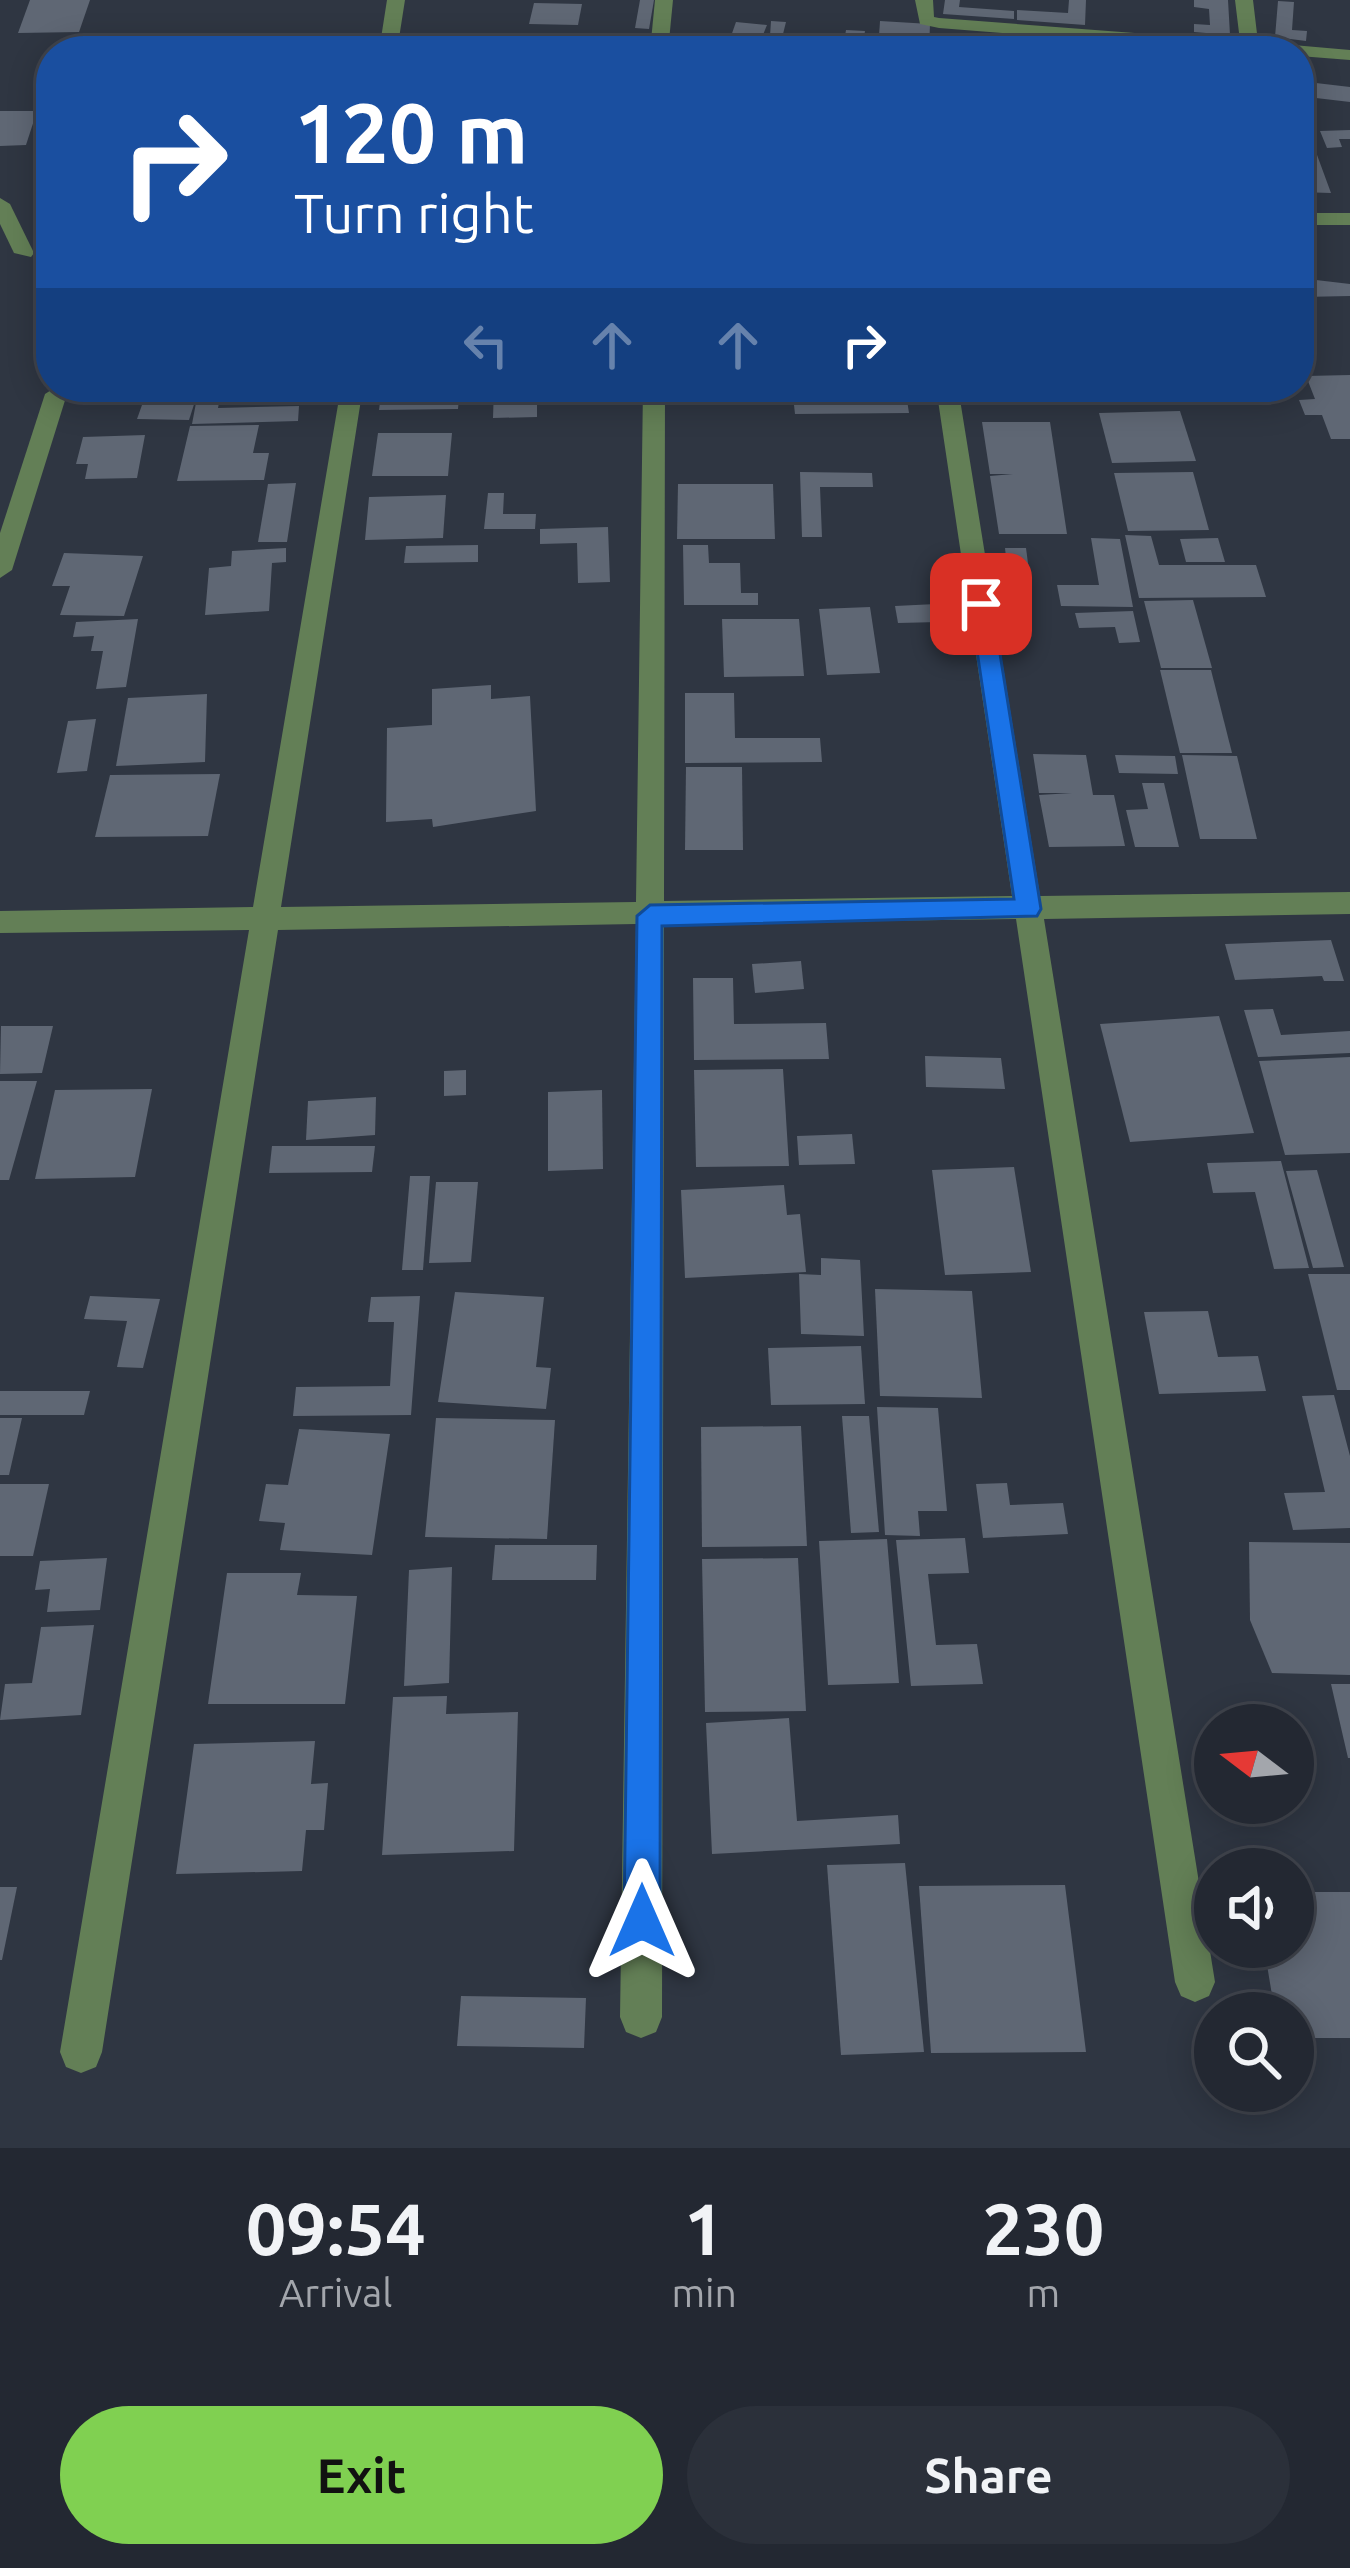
<!DOCTYPE html>
<style>
:root{--surface:#232832;--page:#2b303a;--text:#f1f3f6;--muted:#a3a6ac;--line:#40444d;--accent:#80d051}
body{margin:0;font-family:Ubuntu,sans-serif;background:var(--page);color:var(--text);height:100vh;display:flex;flex-direction:column;font-size:45px;white-space:nowrap}
*{box-sizing:border-box;margin:0}
p{font-size:39px;color:var(--muted)}
.icon{flex:none;width:66px;height:66px;fill:none;stroke:currentColor;stroke-width:2;stroke-linecap:round;stroke-linejoin:round}
.map{position:relative;height:2148px;overflow:hidden}
.panel{display:flex;flex-direction:column;background:var(--surface);flex:1}
.panel>*{flex:none}
.hud{position:absolute;left:36px;top:36px;width:1278px;height:366px;border-radius:48px;box-shadow:0 6px 30px #0003,0 0 0 3px var(--line);background:#1a4fa0;color:#fff;overflow:hidden}
.needle{width:78px;rotate:286deg}
.controls{position:absolute;left:1194px;top:1704px;display:grid;gap:24px}
.controls a{display:grid;place-items:center;width:120px;height:120px;border-radius:50%;background:var(--surface);box-shadow:0 6px 30px #0003,0 0 0 3px var(--line);font-size:60px}
.pin{position:absolute;display:grid;place-items:center;width:102px;height:102px;color:#fff;margin:-51px;border-radius:24px;box-shadow:0 6px 18px #0006}
.me{position:absolute;width:132px;margin:-66px;rotate:0deg;stroke-linejoin:round;filter:drop-shadow(0 0 9px #0008)}
.turn{display:flex;align-items:center;gap:42px;height:252px;padding:0 60px;font-size:54px}
.turn .icon{width:156px;height:156px;stroke-width:2.5}
.turn b{display:block;font-size:84px;line-height:102px}
.lanes{display:flex;align-items:center;height:114px;padding:0 60px;background:#0003;justify-content:center;gap:60px;direction:ltr}
.lanes .off{opacity:.35}
.eta{display:flex;justify-content:space-evenly;align-items:center;height:204px;text-align:center}
.eta b{font-size:72px;font-weight:700;line-height:84px}
.primary-button{display:flex;gap:24px;margin-top:auto;padding:24px 60px}
.primary-button a{flex:1;height:138px;border-radius:72px;background:var(--accent);color:#111;font-size:48px;font-weight:700;line-height:138px;text-align:center}
.primary-button a+a{background:var(--page);color:var(--text)}
.map>svg:first-child{display:block}
.building{fill:#5f6774}
.lines{fill:none;stroke-linecap:round;stroke-linejoin:round}
.minor{fill:#637f56;fill-rule:evenodd}
.route{fill:#1a73e8;stroke:#114b97;stroke-width:3}
</style>
<div class="map">
<svg width="1350" height="2148" viewBox="0 0 1350 2148">
<rect width="100%" height="100%" fill="#2f3642"/>
<g class="building">
<polygon points="30,0 90,0 79,32 18,33"/>
<polygon points="640,0 654,0 649,29 635,28"/>
<polygon points="945,0 960,0 959,7 1014,11 1014,19 943,14"/>
<polygon points="1069,0 1086,0 1085,25 1017,20 1017,10 1068,13"/>
<polygon points="1194,0 1228,0 1230,35 1194,32 1194,24 1210,25 1209,9 1194,7"/>
<polygon points="1278,1 1294,2 1292,30 1307,31 1306,41 1275,37"/>
<polygon points="534,3 582,4 578,25 529,24"/>
<polygon points="771,21 786,22 782,38 844,42 846,30 865,31 862,50 796,45 795,51 769,51"/>
<polygon points="880,21 930,24 929,51 878,51"/>
<polygon points="736,22 767,25 760,42 730,39"/>
<polygon points="533,41 586,44 585,51 531,51"/>
<polygon points="1316,83 1350,87 1350,102 1316,98"/>
<polygon points="0,111 37,111 26,145 0,146"/>
<polygon points="1350,130 1350,139 1339,139 1342,147 1327,148 1320,131"/>
<polygon points="1301,144 1313,144 1331,193 1299,192 1299,183 1314,183"/>
<polygon points="1299,278 1350,284 1350,296 1302,297"/>
<polygon points="1350,375 1350,439 1331,439 1322,415 1305,415 1299,400 1315,399 1306,376"/>
<polygon points="199,387 222,387 218,408 299,406 298,421 192,424"/>
<polygon points="382,387 460,387 458,409 379,410"/>
<polygon points="494,387 512,387 511,402 537,402 537,417 493,418"/>
<rect x="587" y="387" width="23" height="16"/>
<polygon points="875,387 905,387 909,413 795,414 793,396 877,396"/>
<polygon points="966,387 1050,387 1052,399 968,399"/>
<polygon points="147,391 198,392 189,420 137,419"/>
<polygon points="1180,411 1196,461 1112,463 1099,413"/>
<polygon points="982,422 1050,422 1067,534 999,534 990,476 1013,474 990,474"/>
<polygon points="259,425 253,453 269,453 264,480 177,481 190,426"/>
<polygon points="378,433 452,433 448,476 372,476"/>
<polygon points="145,435 137,478 85,479 88,464 76,464 83,437"/>
<polygon points="800,472 872,473 873,487 820,487 822,537 802,537"/>
<polygon points="1193,472 1209,530 1128,531 1114,473"/>
<polygon points="296,483 287,542 258,542 268,484"/>
<polygon points="678,484 773,484 775,539 677,539"/>
<polygon points="488,493 504,493 503,514 536,514 535,529 484,529"/>
<polygon points="446,495 443,538 365,540 369,497"/>
<polygon points="608,527 610,582 578,583 577,543 540,544 540,529"/>
<polygon points="1125,535 1151,536 1159,565 1256,565 1266,597 1139,598"/>
<polygon points="1091,538 1120,539 1133,607 1061,606 1057,585 1099,585"/>
<polygon points="1218,538 1225,562 1186,562 1180,539"/>
<polygon points="478,545 478,562 404,563 406,546"/>
<polygon points="683,545 708,545 709,563 740,563 741,593 758,593 758,605 684,605"/>
<polygon points="286,548 286,562 272,563 269,611 205,615 209,568 231,566 232,551"/>
<polygon points="1005,548 1026,548 1031,586 1009,585"/>
<polygon points="64,553 143,556 124,616 60,615 70,586 52,586"/>
<polygon points="1193,600 1212,668 1161,668 1144,601"/>
<polygon points="936,604 939,622 898,623 895,606"/>
<polygon points="870,607 880,673 827,675 819,609"/>
<polygon points="1133,611 1140,642 1119,643 1115,627 1079,628 1075,613"/>
<polygon points="138,619 126,687 96,689 103,651 91,651 94,636 73,637 76,622"/>
<polygon points="722,619 799,619 804,676 724,677"/>
<polygon points="1160,670 1211,670 1232,753 1180,753"/>
<polygon points="491,685 491,699 530,696 536,811 433,827 432,819 386,822 387,728 432,725 432,689"/>
<polygon points="685,693 734,693 735,738 820,738 822,762 685,763"/>
<polygon points="207,694 205,762 116,766 128,698"/>
<polygon points="96,719 87,771 57,773 68,721"/>
<polygon points="1033,754 1086,755 1093,795 1114,795 1125,846 1049,847 1039,795 1072,793 1039,793"/>
<polygon points="1115,755 1175,756 1178,774 1119,773"/>
<polygon points="1182,755 1237,756 1257,839 1200,839"/>
<polygon points="686,767 742,767 743,850 685,850"/>
<polygon points="220,774 208,836 95,837 110,775"/>
<polygon points="1142,783 1164,783 1179,847 1135,847 1126,810 1148,809"/>
<polygon points="1331,940 1344,981 1324,981 1322,976 1235,980 1225,944"/>
<polygon points="801,961 804,989 755,993 752,964"/>
<polygon points="693,978 733,978 734,1024 826,1023 829,1059 694,1060"/>
<polygon points="1273,1009 1281,1035 1350,1031 1350,1053 1258,1057 1244,1010"/>
<polygon points="1219,1016 1254,1133 1130,1142 1100,1024"/>
<polygon points="1,1026 53,1026 42,1073 0,1074"/>
<polygon points="925,1056 1001,1058 1005,1089 926,1087"/>
<polygon points="1350,1057 1350,1153 1285,1155 1259,1061"/>
<polygon points="783,1069 789,1166 696,1167 694,1070"/>
<polygon points="466,1070 466,1095 444,1096 444,1071"/>
<polygon points="0,1081 37,1081 9,1180 0,1180"/>
<polygon points="152,1089 135,1177 35,1179 55,1090"/>
<polygon points="602,1090 603,1169 548,1171 548,1092"/>
<polygon points="376,1097 375,1135 306,1140 308,1101"/>
<polygon points="852,1134 855,1164 799,1165 797,1136"/>
<polygon points="272,1146 375,1146 372,1172 269,1173"/>
<polygon points="1281,1161 1309,1268 1274,1269 1255,1192 1213,1193 1207,1163"/>
<polygon points="1014,1167 1031,1272 945,1275 932,1170"/>
<polygon points="1317,1170 1344,1267 1313,1268 1286,1171"/>
<polygon points="410,1176 430,1176 423,1270 402,1270"/>
<polygon points="436,1182 478,1182 471,1262 429,1263"/>
<polygon points="784,1185 787,1215 800,1214 806,1272 685,1278 681,1190"/>
<polygon points="821,1258 860,1260 864,1336 801,1334 799,1274 821,1275"/>
<polygon points="1308,1274 1350,1274 1350,1390 1337,1390"/>
<polygon points="875,1289 972,1291 982,1398 880,1396"/>
<polygon points="455,1292 544,1297 536,1367 551,1368 546,1409 438,1402"/>
<polygon points="90,1296 160,1299 143,1368 117,1367 127,1321 84,1319"/>
<polygon points="420,1296 411,1415 293,1416 296,1387 390,1386 394,1322 368,1322 371,1297"/>
<polygon points="1208,1311 1218,1357 1258,1356 1266,1391 1159,1394 1144,1312"/>
<polygon points="861,1346 865,1404 771,1405 768,1348"/>
<polygon points="0,1391 90,1391 84,1415 0,1415"/>
<polygon points="1334,1395 1350,1456 1350,1528 1293,1530 1284,1493 1325,1492 1302,1396"/>
<polygon points="877,1407 938,1408 947,1511 918,1511 920,1536 885,1535"/>
<polygon points="842,1416 869,1416 879,1532 851,1533"/>
<polygon points="0,1418 22,1418 9,1475 0,1475"/>
<polygon points="436,1418 555,1420 547,1539 425,1537"/>
<polygon points="801,1426 807,1546 702,1547 701,1427"/>
<polygon points="299,1429 390,1434 372,1555 280,1550 285,1523 259,1521 266,1484 288,1485"/>
<polygon points="1007,1483 1010,1505 1063,1503 1068,1534 983,1538 976,1484"/>
<polygon points="0,1484 49,1484 33,1556 0,1556"/>
<polygon points="965,1538 969,1573 928,1574 936,1645 977,1644 983,1684 911,1686 896,1540"/>
<polygon points="887,1539 899,1683 828,1685 819,1541"/>
<polygon points="1249,1542 1350,1543 1350,1675 1272,1673 1250,1620"/>
<polygon points="495,1545 597,1545 596,1580 492,1580"/>
<polygon points="107,1558 100,1610 47,1612 50,1589 35,1590 40,1561"/>
<polygon points="798,1558 806,1711 705,1712 702,1559"/>
<polygon points="452,1567 449,1683 404,1686 409,1570"/>
<polygon points="227,1573 301,1573 297,1595 357,1596 345,1704 208,1704"/>
<polygon points="94,1625 81,1715 0,1720 5,1684 32,1683 41,1627"/>
<polygon points="1331,1684 1350,1684 1350,1758 1348,1758"/>
<polygon points="447,1696 446,1714 518,1712 514,1851 382,1855 393,1697"/>
<polygon points="789,1718 797,1821 898,1815 900,1844 712,1854 706,1723"/>
<polygon points="315,1741 311,1784 328,1783 324,1830 306,1830 302,1871 176,1874 194,1744"/>
<polygon points="905,1863 924,2052 841,2055 827,1865"/>
<polygon points="1065,1885 1086,2052 931,2053 919,1886"/>
<polygon points="0,1887 17,1887 2,1960 0,1960"/>
<polygon points="1293,1892 1350,1892 1350,2038 1293,2038 1293,2013 1275,2013 1264,1947 1293,1947"/>
<polygon points="461,1996 586,1998 584,2048 457,2046"/>
</g>
<g class="lines">
<g class="minor">
<polygon points="387,0 405,0 397,51 379,51"/>
<polygon points="655,0 673,0 668,51 650,51"/>
<polygon points="915,0 933,0 934,17 939,18 1240,41 1235,0 1253,0 1258,42 1350,50 1350,60 1299,56 1299,51 1230,51 939,28 920,24"/>
<polygon points="0,198 10,204 34,253 31,257 14,253 0,224"/>
<rect x="1299" y="213" width="51" height="12"/>
<polygon points="56,387 67,394 12,570 0,578 0,533 45,394"/>
<polygon points="341,387 363,387 281,907 636,902 643,387 665,387 664,901 1012,896 936,387 958,387 1040,896 1350,892 1350,914 1044,919 1215,1982 1209,1996 1195,2002 1181,1996 1175,1982 1016,919 664,924 662,2017 656,2032 641,2038 626,2032 620,2017 636,924 278,930 102,2052 96,2067 81,2073 66,2067 60,2052 249,930 0,933 0,911 253,907"/>
</g>
</g>
<polygon class="route" points="981,597 992,604 1041,909 1037,916 662,926 660,1921 655,1934 642,1939 629,1934 624,1921 637,916 650,905 1014,899 970,604"/>
</svg>
<div class="controls">
<a><svg class="needle" viewBox="-14 -14 28 28"><path d="M0-13l5 13h-10z" fill="#e53935"/><path d="M0 13l5-13h-10z" fill="#a3a6ac"/></svg></a>
<a><svg class="icon" aria-label="sound" viewBox="0 0 24 24"><path d="M4 9h4l5-4v14l-5-4H4zM17 9q2 3 0 6"/></svg></a>
<a><svg class="icon" aria-label="search" viewBox="0 0 24 24"><circle cx="10" cy="10" r="6"/><path d="M15 15l6 6"/></svg></a>
</div>
<div class="pin" style="left:981px;top:604px;background:#d93025"><svg class="icon" aria-label="arrive" viewBox="0 0 24 24"><path d="M6 21V4h12l-3 4 3 4H6"/></svg></div>
<svg class="me" style="left:642px;top:1921px" viewBox="-20 -20 40 40"><path d="M0-17L14 15 0 8-14 15z" fill="#1a73e8" stroke="#fff" stroke-width="4"/></svg>
<div class="hud">
<div class="turn"><svg class="icon" aria-label="right" viewBox="0 0 24 24"><path d="M7 20v-9h11M14 6l5 5-5 5"/></svg><div><b>120 m</b>Turn right</div></div>
<div class="lanes"><svg class="icon off" aria-label="left" viewBox="0 0 24 24"><path d="M17 20v-9H6M10 6l-5 5 5 5"/></svg><svg class="icon off" aria-label="ahead" viewBox="0 0 24 24"><path d="M12 20V5M6 11l6-6 6 6"/></svg><svg class="icon off" aria-label="ahead" viewBox="0 0 24 24"><path d="M12 20V5M6 11l6-6 6 6"/></svg><svg class="icon" aria-label="right" viewBox="0 0 24 24"><path d="M7 20v-9h11M14 6l5 5-5 5"/></svg></div>
</div>
</div>
<section class="panel">
<div class="eta">
<div><b>09:54</b><p>Arrival</p></div>
<div><b>1</b><p>min</p></div>
<div><b>230</b><p>m</p></div>
</div>
<div class="primary-button"><a>Exit</a><a>Share</a></div>
</section>
